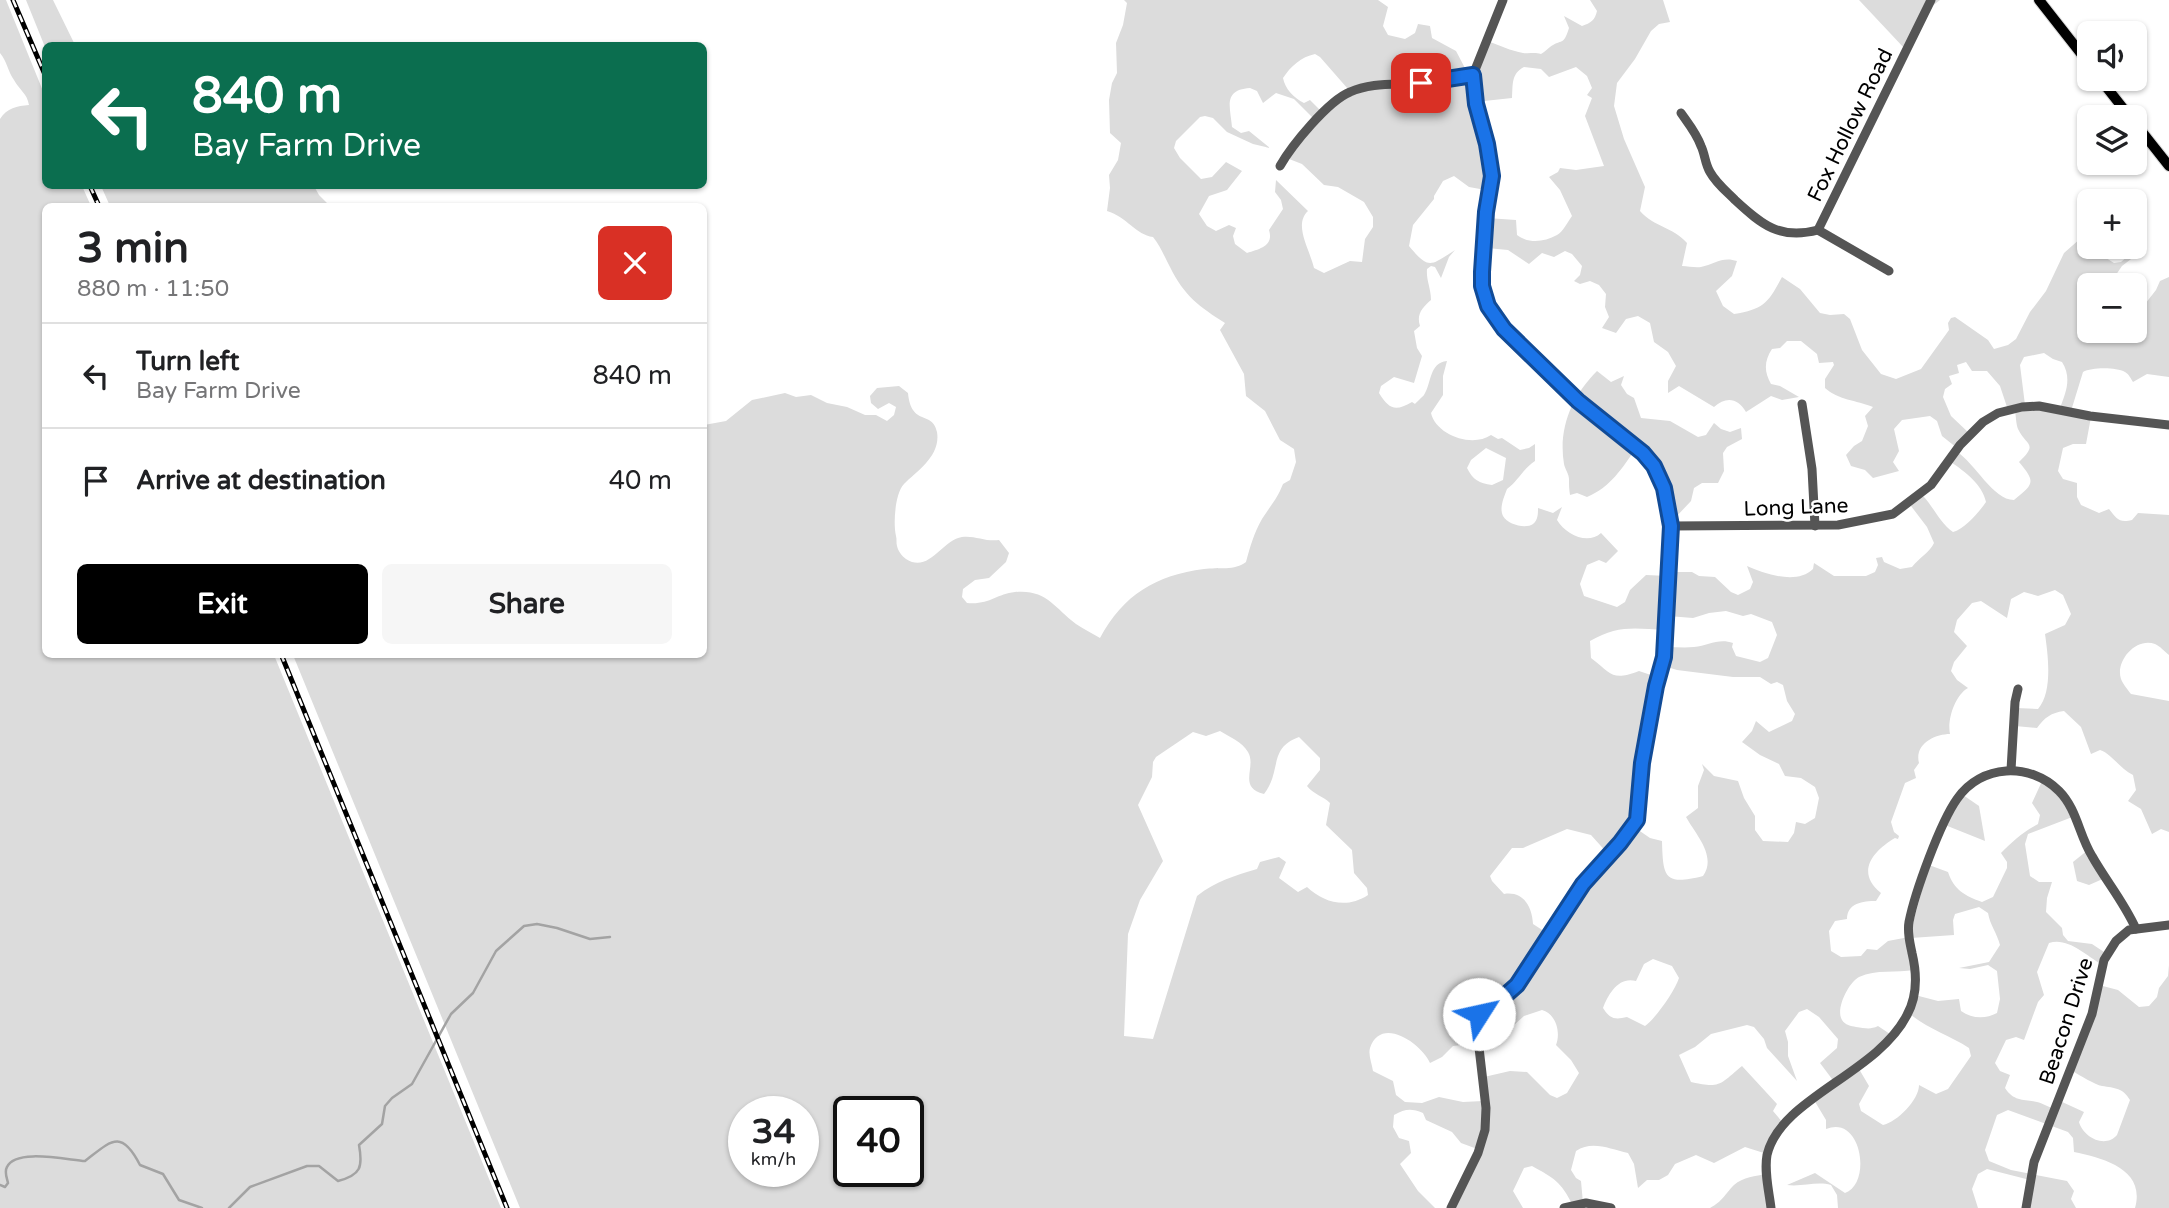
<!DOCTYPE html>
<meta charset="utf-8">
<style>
:root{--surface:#fff;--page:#f6f6f6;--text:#202124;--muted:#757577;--line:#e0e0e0;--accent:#000}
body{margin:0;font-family:"Varela Round",sans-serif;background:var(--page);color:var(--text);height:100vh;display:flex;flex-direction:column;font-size:26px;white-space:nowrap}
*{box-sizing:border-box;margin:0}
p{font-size:23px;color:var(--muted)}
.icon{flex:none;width:38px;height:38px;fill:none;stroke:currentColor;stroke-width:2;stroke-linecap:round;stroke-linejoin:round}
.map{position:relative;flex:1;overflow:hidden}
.panel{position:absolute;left:42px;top:203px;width:665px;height:455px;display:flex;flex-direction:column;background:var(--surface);border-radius:10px;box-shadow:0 2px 5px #0004}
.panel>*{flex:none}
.banner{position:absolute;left:42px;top:42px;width:665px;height:147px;border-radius:10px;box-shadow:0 2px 5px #0004;background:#0b6e4f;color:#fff;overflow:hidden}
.tools{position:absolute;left:2077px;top:21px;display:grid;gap:14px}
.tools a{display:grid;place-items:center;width:70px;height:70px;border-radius:10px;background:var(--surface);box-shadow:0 2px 5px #0004;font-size:35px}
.speed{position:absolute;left:728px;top:1096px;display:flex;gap:14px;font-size:35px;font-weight:700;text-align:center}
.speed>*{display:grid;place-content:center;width:91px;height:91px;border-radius:50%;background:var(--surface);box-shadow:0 2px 5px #0004;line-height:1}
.speed small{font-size:18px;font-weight:400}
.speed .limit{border:4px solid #111;border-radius:10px;background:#fff;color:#111}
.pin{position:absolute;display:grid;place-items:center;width:60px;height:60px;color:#fff;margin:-30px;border-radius:14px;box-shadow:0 4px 10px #0006}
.me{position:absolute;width:77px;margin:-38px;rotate:55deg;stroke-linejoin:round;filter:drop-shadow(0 0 5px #0008)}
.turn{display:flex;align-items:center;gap:24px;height:147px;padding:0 35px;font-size:32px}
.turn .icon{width:91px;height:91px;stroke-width:2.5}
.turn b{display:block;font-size:49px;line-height:60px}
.round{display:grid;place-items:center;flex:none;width:74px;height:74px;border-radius:10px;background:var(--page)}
.overview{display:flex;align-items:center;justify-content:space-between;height:119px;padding:0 35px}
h1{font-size:42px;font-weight:700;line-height:52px}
.action{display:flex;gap:14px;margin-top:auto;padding:14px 35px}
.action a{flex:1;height:80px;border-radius:10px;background:var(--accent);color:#fff;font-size:28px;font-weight:700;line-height:80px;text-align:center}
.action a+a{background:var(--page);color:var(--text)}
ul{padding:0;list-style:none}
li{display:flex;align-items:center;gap:21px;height:105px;padding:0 35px;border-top:2px solid var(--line)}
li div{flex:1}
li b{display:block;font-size:26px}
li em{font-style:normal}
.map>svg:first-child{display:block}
.green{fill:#dcdcdc;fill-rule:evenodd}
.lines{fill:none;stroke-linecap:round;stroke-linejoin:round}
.stream{stroke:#a3a3a3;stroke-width:2.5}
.major-casing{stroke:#dbdbdb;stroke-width:12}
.minor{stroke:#555;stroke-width:9}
.major{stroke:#000;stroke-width:10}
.rail-casing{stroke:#000;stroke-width:5}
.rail{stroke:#fff;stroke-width:2.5;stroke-dasharray:8;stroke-linecap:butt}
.route-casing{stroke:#114b97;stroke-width:18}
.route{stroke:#1a73e8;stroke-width:12}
.labels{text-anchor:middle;stroke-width:5;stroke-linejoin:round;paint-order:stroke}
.street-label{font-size:21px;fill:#000;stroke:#fff}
</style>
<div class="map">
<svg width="2169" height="1208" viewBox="0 0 2169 1208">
<rect width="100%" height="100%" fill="#fff"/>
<g class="green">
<path d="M0,0h6l39,96 1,90h36l9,20h-45v448l228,1 227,553h-501v-1089c7,-11 17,-13 29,-14 -2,-12 -9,-14 -15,-25 -6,-8 -7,-19 -14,-27z"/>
<polygon points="26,0 53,0 75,45 46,46 45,47"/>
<path d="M1124,0h254l10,7 -5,19 5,9 17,4 10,-6 3,-9 12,2 2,12 24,13 10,19 7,-1 14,-28c12,4 24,10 36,12 7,1 11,-1 18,1 4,-2 6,-5 9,-7 12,-9 13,0 19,-19l-5,-12 18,10c9,-3 13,-6 15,-15l-7,-11h73l7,22 -11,2 -8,7 -16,28 -18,24 -3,23 10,33 21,48 -5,24c15,17 32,15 47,32l-5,23c6,0 13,2 19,1 13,-3 22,-11 36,-6l-5,15 -16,15 7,15 11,8c30,-5 34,-11 48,-37l18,12 20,24 10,2 14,-1 6,5 12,31 19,24 15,5 25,-10 28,-39 -1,-7 3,-5 4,-1 33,23 6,9 14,-4 8,-6 14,-27 16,-21 18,-38 17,-15 6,8 27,17 7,-1 15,-13 3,4 -17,13 -13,19h-19v46h45v-18h3l18,-23 4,-9 9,-4v100l-22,-3 -14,8c-2,-3 -4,-8 -8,-10 -9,-5 -33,-5 -42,0l-12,39 20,6 -5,27h-13l-10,4 -5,23 5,8 14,4v14l4,8 18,8 10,-4c8,10 10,14 23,11l6,-7 31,2v140c-4,-3 -9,-9 -14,-11 -19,-7 -40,17 -34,35 2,5 7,11 10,15l38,7v131l-8,-3 -9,5 -11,-25 -13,-8 8,-11 -3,-15c-14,-7 -21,-21 -33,-25l-9,4 -10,-27 -17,-16c-13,2 -19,6 -27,17l-22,-2 1,-18 22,1c15,-17 10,-54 7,-75l20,-9 6,-11 -8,-19 -8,-5 -17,6 -14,-4 -13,7 -4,19 -26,-17 -9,2 -15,17 -3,12 13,14 -13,16 -3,9 6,9 11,8c-13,7 -21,32 -18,46 -15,0 -36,10 -31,29l-5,7 2,8 -11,5 -14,39 3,10 5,4 -1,3 -3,-1c-22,13 -40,34 -14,55l-5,8c-13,0 -29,2 -29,18l-12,2 -6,10 2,20 10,6 20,-1 6,-7 10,1 11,-9 21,-4 20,-72 19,7c6,18 17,24 34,30l11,-5 14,-29v-6l-6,-9c12,-12 22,-21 37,-29l2,-9 -8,-12 11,-24 32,37 -47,18 -3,10 5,32 9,6h13l-5,16 -1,14 16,16 1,7 5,6 24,3 15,10 -6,10c-16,-9 -33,-27 -52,-21l-12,29 7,23 -6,7 -14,38 -8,-3 -10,3 -11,23 5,8 10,4 -5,13c9,14 19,11 32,14 5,1 12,5 17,7l6,-8 24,11 -5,10c4,15 26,27 38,13l13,-35c-7,-12 -15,-12 -28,-14 -7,-1 -22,-11 -30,-15l27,-86 19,5 21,17 10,-1 8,-9 2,-9 9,-12 1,-11v243h-34c11,-39 -32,-50 -61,-56l-1,-14 -5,-6 -60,-22 -11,5 -12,35 4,11 22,9 56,11 7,10 -3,8 5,9h-49l3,-28 -43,-11 -9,5 -6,15 6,19h-140l-1,-13 -6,-10c-14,-4 -29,2 -44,0l28,-12 30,20c27,-9 17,-79 -19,-64v-9l-12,-20 21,-17 -15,-20 17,-15 1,-9 -19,-22 -12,-8 -8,3 -14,19 3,11v14l9,25 -30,-33 -3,-9 -10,-12 -7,-2 -36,9 -16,13 -16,8 12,27c30,7 29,2 51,-16l35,38 -4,7 11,13 -17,30 -22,-7 -31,16 -18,-8 -21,9 -7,11 -9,5h-12l-9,8 -4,-24 -6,-11c-18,-4 -36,-13 -52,-2l-5,19 5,8 5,3 2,22 -11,1c-11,-22 -18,-26 -40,-38l-8,2 -11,23 10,17h-70l27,-58 -19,-7 -9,-11 -26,-12 -3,-7c-12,-5 -18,-4 -29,2l-1,12 6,11 10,3 2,12 -11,11 18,27 17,17h-915l-227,-553 411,-1v-229l22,-4 26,-21 33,-7 11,4 15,-2 16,8 20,4 18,8h11l11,6 7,-6 2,-8 -7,-4 -11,6 -7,-6 -1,-7 7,-8 22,-2 9,7c3,34 25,17 29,39 4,24 -20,39 -33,52 -9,9 -11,40 -8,52 1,3 0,7 1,10 1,5 5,10 9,13 23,15 36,-19 56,-22 12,-2 24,5 37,3l10,13 -3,9 -17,16 -14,2 -12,9 -1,8 5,6c23,2 29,-9 48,-11 31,-3 39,15 61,32 7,5 16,9 24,14 23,-43 56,-63 104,-69 14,-2 31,2 42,-7 4,-15 8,-29 16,-43 9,-14 15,-20 21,-35l7,-4 6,-18 -2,-13 -14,-9 -15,-29 -19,-15 -2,-22 -24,-44 5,-7c-25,-16 -41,-27 -55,-56 -6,-11 -9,-20 -17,-30 -17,-2 -26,-20 -46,-26l3,-23 -1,-13 9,-15 3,-17 -11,-10 -1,-33 3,-17 5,-10 -1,-30 7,-18 4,-22zM1315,54l5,3 28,32 -26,23 -12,-12 -6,3c-10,-5 -19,-14 -21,-25 8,-12 18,-21 32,-24zM1524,67l17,2 8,8 27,-10 11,9 5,12 -5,7 5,3 -7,18 19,50 -28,4 -16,-2 -2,4 -9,5 11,13 12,26c-4,5 -9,16 -15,19 -13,7 -28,9 -40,0l-1,-15 -29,-2v30l21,2 21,14 13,-11 12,4 11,-6 7,3 10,12 -2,9 -6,6 6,3 10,-3 9,4 7,9 -1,13 4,10 -7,11 14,5 10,-14 12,-3 12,7 4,19 14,10 8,14 -8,15v12l11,-7 35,21c12,-11 24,-9 32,5l25,-16 11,4 17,-3 -19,-11 -9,-2c-7,-12 -7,-23 1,-35l8,-1 7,-7h14l16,13 2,9 14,-1 1,3 -9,14v9c13,12 31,12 48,19l-8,9 3,10 -6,15 -8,5 -8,9 5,11 14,4 8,8 26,-7 -6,-9 6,-11 -5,-22 8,-9 28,-4 7,5 5,15 15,12 13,-14 -19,-18 -8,-19 2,-8 7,-5 -3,-8 10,-3 -2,-8 9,-3 6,9h15l13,15 8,24 7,1c1,5 1,13 3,18 8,17 21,14 1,33 17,20 15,22 -5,38 -21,0 -39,-37 -57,-48l-6,10c14,10 31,22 35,40 -6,9 -21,27 -33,30 -14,-10 -19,-25 -31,-37l-11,11 16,21 7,16c-4,9 -15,15 -22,24l-12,2 -16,-7 -2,-5 -6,1 2,7 -3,7 -9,4h-32l-20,-13 -1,6c-16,16 -48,5 -66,-3l6,16 -3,7 -12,6 -7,-3 -16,-15 -16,-1 -7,-4h-22l-2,4 -22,-1 -16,15 -5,12 -8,5 -33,-11 -4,-12 7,-19 12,-5 7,3 12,-12 -17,-18c-13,12 -35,2 -44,-13l5,-13 -9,6 -15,-5c0,6 0,12 -5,16 -7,5 -25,1 -30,-8 -4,-8 1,-19 4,-27 11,-8 16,-20 28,-28v-17l-6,4 -9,2 -18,-12 -4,1 -7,-4c-19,13 -55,0 -60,-22l12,-18v-19l4,-15c-18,2 -15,21 -23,34 -1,1 -8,8 -9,9l-3,-2c-17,10 -23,7 -33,-9l2,-7 13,-9 20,6 8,-27 -5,-8 -3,-17 6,-5c-4,-12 3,-19 11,-26 0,-12 -5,-20 -4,-31l4,-3 4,1 6,11 8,-21 6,-7c-25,16 -26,20 -46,-4l4,-21 21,-26v-3l9,-15 11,-5 15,11 22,4 -5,-53 -11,-36 37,-4c1,-14 -1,-24 12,-31zM1250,88l7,3 6,12 13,-10 18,6 20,20 -27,29 -3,9 18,7 22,21 14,2 26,15 9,15v10l-8,12 -3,23 -12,-1 -26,12 -10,-5c-4,-18 -21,-43 -6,-57l-32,-31 -1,12 6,8 2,9 -14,21c5,16 -9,19 -22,23l-12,-9 -2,-8 3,-8 -7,-3 -13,6 -9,-5 -8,-12 10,-18 18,-6 15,-19 -16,-9 -14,15 -11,2 -21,-21 -6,-10 2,-7 24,-24 5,-1 8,2 14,14 26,12 17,4 -21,-17 -8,2 -9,-6c-2,-21 -9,-37 18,-39zM2044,353l9,6 9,3c10,16 4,30 -2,46l-35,-3 -5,-40 4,-8zM1486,448l20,10 -3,22 -11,5c-13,-2 -19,-5 -25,-17l4,-8zM1726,611l17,5 8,-2 21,8 5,13 -9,23 -8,4 -24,-6 -4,-9 1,-4c-15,-5 -25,3 -39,4 -9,1 -19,0 -28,0l-2,19 13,4 56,7h27l11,7 6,-2 6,3 4,16 8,13 -3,7 -23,11 -13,-11 -4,10 -10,11 18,13 19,9 6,12 16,2 14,9 4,11 -4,20 -10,6 -9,-2 -2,11 -6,9 -25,-1 -8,-11v-14l-11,-18 -6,-17 -24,-5 -12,-12 2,6 -6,16v22l-12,9c10,18 31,39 17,59 -39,10 -40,1 -41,-35l-12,-3 -16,-11 23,-150 -18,-6c-27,10 -26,4 -48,-13l-1,-17c27,-16 44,-13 75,-11l3,-14 25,2 16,-5zM1220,731c10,6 22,11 28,21 9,15 -11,35 16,42 18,-23 4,-46 35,-57l21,21v12l-13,16c6,8 16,10 23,17l-4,22 26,25 2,23 13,15 1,7c-21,14 -44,8 -61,-8l-9,5 -19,-14 7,-16 -7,-5 -19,5 -3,7c-23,7 -41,12 -60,27l-44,143 -29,-3 4,-102 12,-34 23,-39 -25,-56 14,-28 1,-15 3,-5 37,-25 13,4zM1567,829l24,6 18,20 -59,80 -17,-11c-1,-18 -10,-33 -29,-30l-12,-13 -2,-5 22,-28h11zM1979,907l9,6c2,12 9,20 12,32l-11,17 -30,6 11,1 18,-4 9,6 3,28 -3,14c-11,6 -25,6 -36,-2l-2,-12 -21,2 -23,-6 -5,19c18,15 39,21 59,34l2,8 -23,33 -12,5 -17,-9c0,15 -22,37 -36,40l-22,-14 -2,-7 10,-18 -10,-17 34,-33 -15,-10c-8,4 -13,2 -22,1 -5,-1 -11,-2 -14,-7 -7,-11 7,-38 17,-43 17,-8 38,-4 55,-7l-3,-32 43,-3 -1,-15 2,-6zM1653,959l19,7 7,12c-4,13 -24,41 -34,48l-18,-9c-12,3 -17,2 -24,-9 5,-14 16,-32 33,-27l8,-17zM1542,1010c14,4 19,22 14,35l15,15 8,13 -12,20 -10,5 -7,-3 -23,-23 -17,-1 -26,6 -1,24 -20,1 -24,-5 -17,6 -17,-1 -9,-7 -3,-14 -20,-10c-1,-7 -5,-16 -3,-23 11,-33 52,-4 60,15l12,-6 11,-11 25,-3 3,-11 23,2 20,-18zM744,1111h59v60h-59zM849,1111h59v60h-59z"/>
<polygon points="1859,0 1940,0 1922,14 1905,49"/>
<polygon points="101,186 314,186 319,195 330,206 110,206"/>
<path d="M1597,371l14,11 13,-6 -3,9 6,9 7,4 7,20 29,3 28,16 8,-2 8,-12 7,6 9,3 11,-4 1,11 -15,8 -4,6 1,18 -6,12h-16l-8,5 -3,13 -17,18 2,6 -4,-1 -9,-41 -26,-36c-15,21 -26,40 -50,50l-10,-4 -7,2c-1,-6 -1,-10 -1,-16 0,-5 -4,-10 -5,-15 -6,-36 8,-68 33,-93z"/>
<polygon points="1963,795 1979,806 1985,841 1945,825"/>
<polygon points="2088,850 2105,878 2089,885 2077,881 2073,862"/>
<path d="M1766,1174l6,34h-62c14,-8 14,-13 24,-23 9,-8 22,-9 32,-11z"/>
</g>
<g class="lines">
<g class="stream">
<path d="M0,1185l5,2 3,-4c-1,-5 -4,-11 -1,-16 8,-19 61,-7 78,-6 26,-20 36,-33 55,4l23,9 16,26 23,8"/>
<path d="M229,1208l21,-21 57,-21h12l19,15c23,-6 25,-14 21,-36l23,-21 3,-18 7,-8 20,-14 39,-70 22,-21 23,-42 28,-25 13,-2 20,4 33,11 20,-2"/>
</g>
<defs>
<g id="major">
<polyline points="2039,0 2090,65"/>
<polyline points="2100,79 2130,117"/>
<polyline points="2135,123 2169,166"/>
</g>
</defs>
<use href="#major" class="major-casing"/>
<g class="minor">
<path d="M1681,113c7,10 16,21 20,33 4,8 4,18 9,26 6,11 16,19 25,28 27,25 45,40 83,30"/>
<path d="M1280,166c12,-21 48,-65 70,-74 21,-10 47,-7 69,-9 18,-1 36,-6 54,-8"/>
<polyline points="1889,271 1818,230 1931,0"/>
<polyline points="1802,404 1812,469 1815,526"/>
<polyline points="1671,526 1838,525 1893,514 1931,485 1960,445 1983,422 1998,413 2022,407 2039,406 2090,416 2169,425"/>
<polyline points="2011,770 2015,702 2018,689"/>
<polyline points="1451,1208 1478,1153 1485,1130 1486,1108 1478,1039 1479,1011 1500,1000 1517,985 1592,871 1620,843 1637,820 1645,744 1664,657 1671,526 1664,488 1654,466 1643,452 1578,401 1557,382 1504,329 1495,318 1485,299 1482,272 1486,212 1492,176 1487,144 1476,104 1473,75 1503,0"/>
<polyline points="1564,1208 1586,1203 1611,1208"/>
<path d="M1771,1208c-2,-17 -7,-36 -4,-53 13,-57 110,-81 140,-140 10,-18 10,-41 5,-62 -2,-10 -5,-20 -3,-31 6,-30 31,-99 48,-123 24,-35 73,-37 102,-8 18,18 20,44 33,65 14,25 32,46 44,73"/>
<polyline points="2026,1208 2034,1162 2092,1014 2104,960 2116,941 2129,930 2169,925"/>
</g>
<use href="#major" class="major"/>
<defs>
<g id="rail">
<polyline points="13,0 46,77"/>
<polyline points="90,186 99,206"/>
<polyline points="281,654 507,1208"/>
</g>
</defs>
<use href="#rail" class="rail-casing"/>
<use href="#rail" class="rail"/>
</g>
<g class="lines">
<defs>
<polyline id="route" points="1421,83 1473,75 1476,104 1487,144 1492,176 1486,212 1482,272 1482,286 1488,306 1504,329 1578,401 1643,453 1654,466 1664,488 1671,526 1664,657 1656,686 1642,763 1637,820 1620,843 1583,884 1517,985 1500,1000 1479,1011 1479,1014"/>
</defs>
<use href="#route" class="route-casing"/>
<use href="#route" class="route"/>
</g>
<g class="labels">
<g class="street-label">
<text transform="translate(1850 125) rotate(-64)" y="7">Fox Hollow Road</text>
<text transform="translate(1796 507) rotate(-2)" y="7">Long Lane</text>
<text transform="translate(2066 1021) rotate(-72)" y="7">Beacon Drive</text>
</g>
</g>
</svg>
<div class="tools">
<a><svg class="icon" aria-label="sound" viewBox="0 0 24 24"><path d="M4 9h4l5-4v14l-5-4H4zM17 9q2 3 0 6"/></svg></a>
<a><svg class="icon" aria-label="layers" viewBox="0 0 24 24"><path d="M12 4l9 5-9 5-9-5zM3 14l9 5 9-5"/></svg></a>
<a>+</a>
<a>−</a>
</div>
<div class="speed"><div>34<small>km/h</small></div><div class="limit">40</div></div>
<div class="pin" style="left:1421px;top:83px;background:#d93025"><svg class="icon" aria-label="arrive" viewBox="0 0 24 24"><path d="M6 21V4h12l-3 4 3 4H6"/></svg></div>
<svg class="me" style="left:1479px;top:1014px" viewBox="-20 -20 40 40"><circle r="19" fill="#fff"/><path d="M0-13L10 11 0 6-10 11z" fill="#1a73e8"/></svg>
<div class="banner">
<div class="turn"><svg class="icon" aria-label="left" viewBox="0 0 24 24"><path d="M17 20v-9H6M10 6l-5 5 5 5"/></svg><div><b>840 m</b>Bay Farm Drive</div></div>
</div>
<section class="panel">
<div class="overview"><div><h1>3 min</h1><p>880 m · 11:50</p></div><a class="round" style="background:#d93025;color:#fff"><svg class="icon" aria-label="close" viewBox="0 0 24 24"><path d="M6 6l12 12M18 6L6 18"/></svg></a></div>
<ul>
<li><svg class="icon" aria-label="left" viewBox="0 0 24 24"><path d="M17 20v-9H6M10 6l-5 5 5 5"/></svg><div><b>Turn left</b><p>Bay Farm Drive</p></div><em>840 m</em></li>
<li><svg class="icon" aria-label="arrive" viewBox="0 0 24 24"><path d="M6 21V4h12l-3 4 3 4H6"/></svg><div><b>Arrive at destination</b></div><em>40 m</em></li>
</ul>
<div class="action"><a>Exit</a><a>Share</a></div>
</section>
</div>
